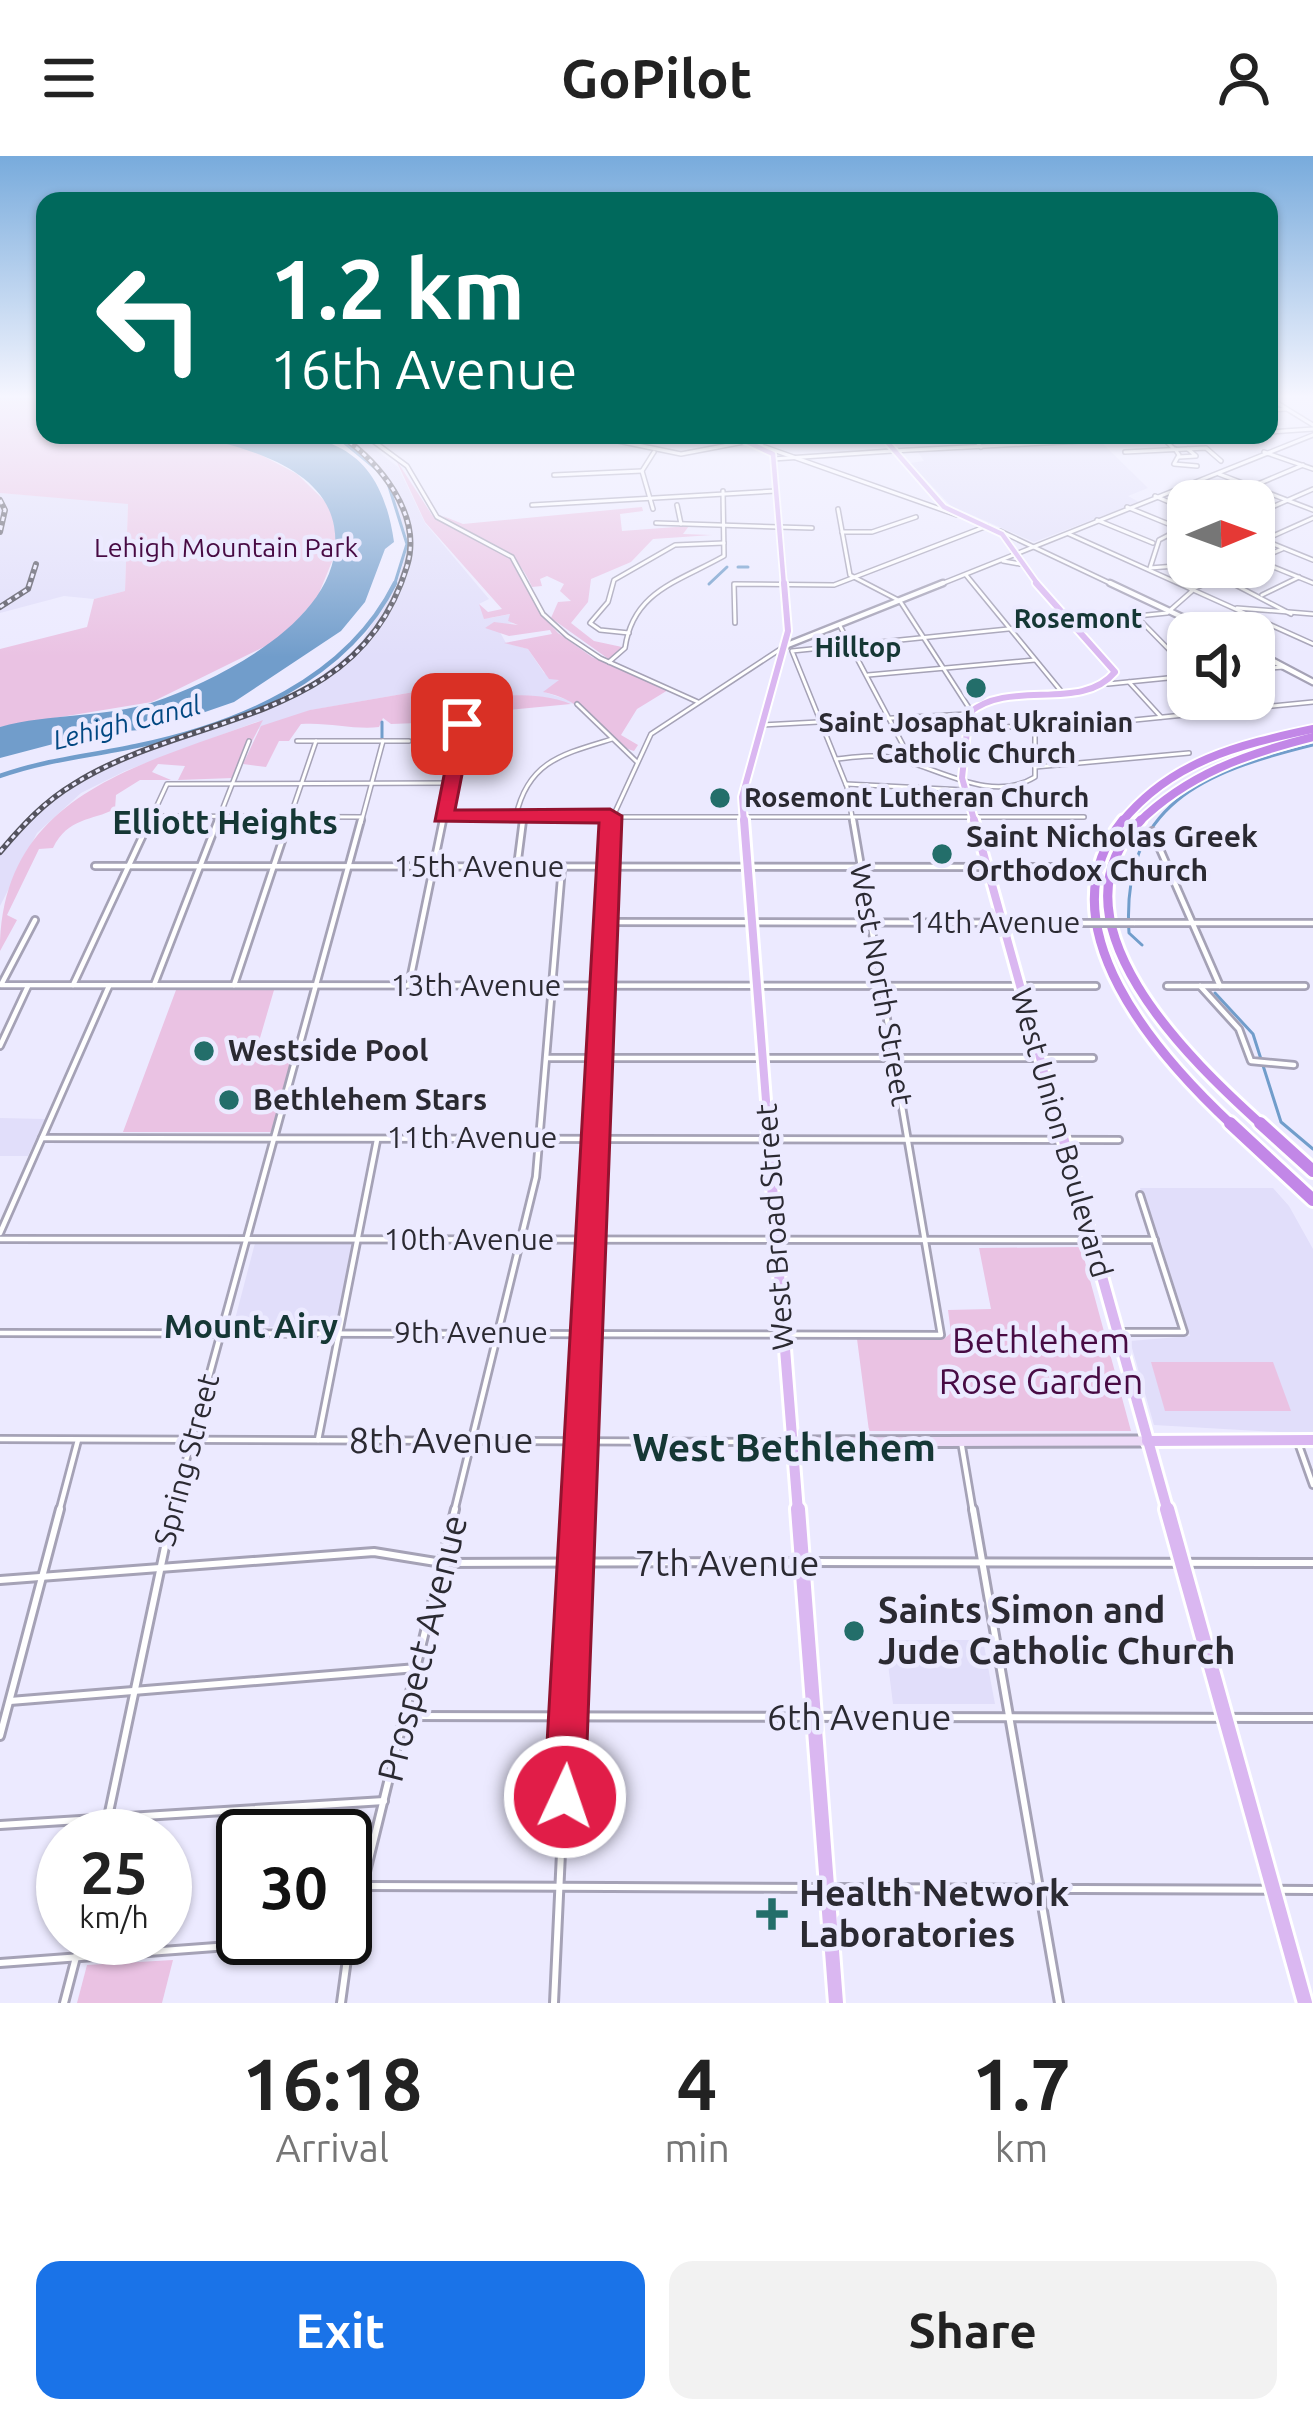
<!DOCTYPE html>
<style>
:root{--surface:#fff;--page:#f2f2f2;--text:#222;--muted:#767676;--accent:#1a73e8}
body{margin:0;font-family:Ubuntu,sans-serif;background:var(--page);color:var(--text);height:100vh;display:flex;flex-direction:column;font-size:45px;white-space:nowrap}
*{box-sizing:border-box;margin:0}
p{font-size:39px;color:var(--muted)}
.icon{flex:none;width:66px;height:66px;fill:none;stroke:currentColor;stroke-width:2;stroke-linecap:round;stroke-linejoin:round}
.map{position:relative;height:1847px;overflow:hidden}
.sheet{display:flex;flex-direction:column;background:var(--surface);flex:1}
.sheet>*{flex:none}
.guide{position:absolute;left:36px;top:36px;width:1242px;height:252px;border-radius:24px;box-shadow:0 3px 9px #0004;background:#00695c;color:#fff;overflow:hidden}
.needle{width:78px;rotate:89deg}
.buttons{position:absolute;left:1167px;top:324px;display:grid;gap:24px}
.buttons a{display:grid;place-items:center;width:108px;height:108px;border-radius:24px;background:var(--surface);box-shadow:0 3px 9px #0004;font-size:60px}
.speed{position:absolute;left:36px;top:1653px;display:flex;gap:24px;font-size:60px;font-weight:700;text-align:center}
.speed>*{display:grid;place-content:center;width:156px;height:156px;border-radius:50%;background:var(--surface);box-shadow:0 3px 9px #0004;line-height:1}
.speed small{font-size:30px;font-weight:400}
.speed .limit{border:6px solid #111;border-radius:18px;background:#fff;color:#111}
.pin{position:absolute;display:grid;place-items:center;width:102px;height:102px;color:#fff;margin:-51px;border-radius:24px;box-shadow:0 6px 18px #0006}
.me{position:absolute;width:132px;margin:-66px;rotate:3deg;stroke-linejoin:round;filter:drop-shadow(0 0 9px #0008)}
.turn{display:flex;align-items:center;gap:42px;height:252px;padding:0 36px;font-size:54px}
.turn .icon{width:156px;height:156px;stroke-width:2.5}
.turn b{display:block;font-size:84px;line-height:102px}
.eta{display:flex;justify-content:space-evenly;align-items:center;height:204px;text-align:center}
.eta b{font-size:72px;font-weight:700;line-height:84px}
.action{display:flex;gap:24px;margin-top:auto;padding:24px 36px}
.action a{flex:1;height:138px;border-radius:24px;background:var(--accent);color:#fff;font-size:48px;font-weight:700;line-height:138px;text-align:center}
.action a+a{background:var(--page);color:var(--text)}
header{display:flex;justify-content:space-between;align-items:center;height:156px;padding:0 36px;background:var(--surface);font-size:54px;font-weight:700}
.map>svg:first-child{display:block}
.built{fill:#e1defa}
.green{fill:#eac2e3}
.water{fill:#719dcb}
.lines{fill:none;stroke-linecap:round;stroke-linejoin:round}
.stream{stroke:#719dcb;stroke-width:3}
.canal-far1{stroke:#719dcb;stroke-width:3}
.canal{stroke:#719dcb;stroke-width:4.5}
.minor-far2-casing{stroke:#a5a2b6;stroke-width:6}
.minor-far1-casing{stroke:#a5a2b6;stroke-width:10}
.minor-casing{stroke:#a5a2b6;stroke-width:12}
.tertiary-far1-casing{stroke:#a5a2b6;stroke-width:6}
.tertiary-casing{stroke:#a5a2b6;stroke-width:9}
.secondary-casing{stroke:#a5a2b6;stroke-width:15}
.primary-far4-casing{stroke:#fff;stroke-width:8}
.primary-far3-casing{stroke:#fff;stroke-width:10}
.primary-far2-casing{stroke:#fff;stroke-width:14}
.primary-far1-casing{stroke:#fff;stroke-width:16}
.primary-casing{stroke:#fff;stroke-width:20}
.motorway-far2-casing{stroke:#fff;stroke-width:12}
.motorway-far1-casing{stroke:#fff;stroke-width:15}
.motorway-casing{stroke:#fff;stroke-width:18}
.minor-far2{stroke:#fff;stroke-width:3}
.minor-far1{stroke:#fff;stroke-width:4.5}
.minor{stroke:#fff;stroke-width:6}
.tertiary-far1{stroke:#fff;stroke-width:3}
.tertiary{stroke:#fff;stroke-width:4.5}
.secondary{stroke:#eddbf8;stroke-width:9}
.primary-far4{stroke:#dab7f1;stroke-width:4.5}
.primary-far3{stroke:#dab7f1;stroke-width:6}
.primary-far2{stroke:#dab7f1;stroke-width:8}
.primary-far1{stroke:#dab7f1;stroke-width:10}
.primary{stroke:#dab7f1;stroke-width:14}
.motorway-far2{stroke:#c287e7;stroke-width:8}
.motorway-far1{stroke:#c287e7;stroke-width:9}
.motorway{stroke:#c287e7;stroke-width:12}
.rail-casing{stroke:#54535e;stroke-width:6}
.rail{stroke:#eceaff;stroke-width:3;stroke-dasharray:4.5;stroke-linecap:butt}
.minor-bridge-casing{stroke:#a5a2b6;stroke-width:10;stroke-linecap:butt}
.minor-bridge{stroke:#fff;stroke-width:4.5}
.route{fill:#e11d48;stroke:#92132f;stroke-width:3}
.poi-dot{fill:#236e6a;stroke:#eceaff;stroke-width:4.5}
.labels{text-anchor:middle;stroke-width:9;stroke-linejoin:round;paint-order:stroke}
.far-park-label{font-size:27px;fill:#480b44;stroke:#eceaff}
.far-neighbourhood-label{font-size:27px;font-weight:bold;fill:#153735;stroke:#eceaff}
.far-water-label{font-size:27px;font-style:italic;fill:#024882;stroke:#eceaff}
.far-poi-label{font-size:27px;font-weight:bold;fill:#2b2a32;stroke:#eceaff}
.poi-label{font-size:30px;font-weight:bold;fill:#2b2a32;stroke:#eceaff;text-anchor:start}
.street-label{font-size:30px;fill:#2b2a32;stroke:#eceaff}
.neighbourhood-label{font-size:33px;font-weight:bold;fill:#153735;stroke:#eceaff}
.near-park-label{font-size:36px;fill:#480b44;stroke:#eceaff}
.near-street-label{font-size:36px;fill:#2b2a32;stroke:#eceaff}
.near-poi-label{font-size:36px;font-weight:bold;fill:#2b2a32;stroke:#eceaff;text-anchor:start}
.near-neighbourhood-label{font-size:39px;font-weight:bold;fill:#153735;stroke:#eceaff}
</style>
<header><svg class="icon" aria-label="menu" viewBox="0 0 24 24"><path d="M4 6h16M4 12h16M4 18h16"/></svg>GoPilot<svg class="icon" aria-label="person" viewBox="0 0 24 24"><circle cx="12" cy="8" r="4"/><path d="M4 21q1-7 8-7t8 7"/></svg></header>
<div class="map">
<svg width="1313" height="1847" viewBox="0 0 1313 1847">
<rect width="100%" height="100%" fill="#eceaff"/>
<g class="built">
<polygon points="336,279 357,279 398,311 425,367 489,443 479,448 490,462 511,458 508,465 515,467 496,469 506,487 528,493 544,517 560,524 544,536 580,548 485,543 437,532 311,554 253,575 261,565 256,566 125,615 81,637 37,677 0,750 0,692 52,640 105,610 306,532 359,490 399,421 408,389 387,321"/>
<polygon points="1101,286 1148,332 1128,340 1139,346 1034,386 951,350 910,307 924,305 918,296"/>
<polygon points="0,337 128,347 125,435 94,443 64,440 0,457"/>
<polygon points="0,962 45,963 28,1000 0,1000"/>
<polygon points="1140,1032 1273,1032 1289,1050 1313,1093 1313,1278 1154,1269 1130,1185 1190,1180"/>
<polygon points="255,1087 353,1087 336,1171 233,1171"/>
<polygon points="885,1484 983,1484 995,1548 893,1548"/>
</g>
<g class="green">
<polygon points="0,242 45,242 45,279 188,279 250,293 297,318 331,351 338,391 317,442 280,483 152,546 0,571 0,493 87,471 94,443 125,435 128,348 0,337"/>
<path d="M395,302l37,57 78,43 30,55 18,20 34,24 76,33 -31,19 -16,26 17,10 -4,6c-34,-10 -40,-49 -91,-59l16,-12 -10,-1 -21,-30 -24,-6 48,-9 -2,-4 -41,6 -24,-8 9,-6 24,3 -10,-4 2,-7 -26,5 -5,-15 9,8 14,-3 -77,-87z"/>
<path d="M642,351l1,4 -23,3 2,17 67,-5 -6,8 29,1 -59,4 -22,23 -40,17 -3,23 -17,21 23,18 28,6 -12,13 -59,-42 7,-16 13,-1 -11,-10 4,-7 -17,-8 -7,3 2,7 -10,1c-19,-46 -54,-44 -89,-71l20,8z"/>
<path d="M437,532c41,16 92,-2 134,16l-114,11 -2,8h-27l-6,17h-7l3,-17 -27,1 -8,-6 -4,9c-24,3 -50,-5 -78,-3l-12,17h-10l-13,26 -23,-3 18,-38 49,-16z"/>
<path d="M263,564l-30,58 -55,2 7,-14 -27,-2 -6,8 19,8h-31l-24,15 -1,14c-23,12 -47,8 -62,39l-14,1 -32,66 10,5 -17,31c0,-158 142,-186 263,-231z"/>
<polygon points="176,834 274,834 255,899 292,900 272,976 123,976"/>
<polygon points="1081,1091 1131,1275 869,1275 857,1183 944,1183 951,1177 948,1154 991,1153 979,1092"/>
<polygon points="1151,1206 1273,1206 1291,1255 1165,1255"/>
<polygon points="173,1804 162,1847 77,1847 87,1809"/>
</g>
<path class="water" d="M188,279c99,0 188,-21 206,107l-9,7 -20,53 -24,29 -107,71 -78,27 -61,4 -95,25v-31c50,-14 105,-9 154,-25 70,-24 196,-88 180,-176 -11,-61 -94,-80 -146,-91z"/>
<g class="lines">
<g class="stream">
<polyline points="738,411 748,411"/>
<polyline points="709,428 727,411"/>
<polyline points="382,566 382,583"/>
<path d="M1142,789l-13,-12c-8,-129 74,-161 184,-188"/>
<polyline points="1215,837 1253,878 1281,966 1313,993"/>
</g>
<polyline class="canal-far1" points="335,279 386,321 407,388 394,430"/>
<path class="canal" d="M0,620c44,-16 90,-20 136,-30 101,-21 211,-66 259,-163"/>
<defs>
<g id="minor-far2">
<polyline points="1269,242 1313,269"/>
<polyline points="1269,254 1286,253"/>
<polyline points="365,279 407,310 437,361 512,401 543,458 567,480 600,502 698,546"/>
<polyline points="589,279 681,298 781,279"/>
<polyline points="971,279 981,291"/>
<polyline points="1160,279 1173,292"/>
<polyline points="765,291 957,359"/>
<polyline points="1175,293 1179,299 1174,308 1197,310"/>
<polyline points="1125,296 1206,292 1221,305"/>
<polyline points="1264,296 1313,313"/>
<polyline points="1179,301 1196,300 1188,293"/>
<polyline points="773,303 892,295"/>
<polyline points="1219,318 1313,354"/>
<polyline points="554,319 642,315"/>
<polyline points="1155,340 1188,354"/>
<polyline points="1218,345 1303,309"/>
<polyline points="532,349 776,335"/>
<polyline points="677,349 681,368"/>
<polyline points="1127,351 1188,376"/>
<polyline points="653,353 642,315 654,296"/>
<polyline points="838,353 850,419 900,445 971,555"/>
<polyline points="1254,359 1313,333"/>
<polyline points="1097,364 1153,387"/>
<polyline points="656,367 812,372"/>
<polyline points="1188,369 1159,384 1150,412 1188,409"/>
<polyline points="842,376 872,376 916,361"/>
<polyline points="1069,378 1313,488"/>
<polyline points="1254,380 1313,404"/>
<polyline points="1264,384 1313,362"/>
<polyline points="1254,403 1313,427"/>
<polyline points="1259,403 1282,393"/>
<polyline points="1201,411 1291,458"/>
<polyline points="966,419 1061,535"/>
<polyline points="1191,434 1242,411"/>
<polyline points="1262,439 1299,421"/>
<polyline points="1237,452 1313,458"/>
<polyline points="1137,461 1188,513"/>
<polyline points="735,467 734,428 834,429 987,370"/>
<polyline points="840,470 913,608"/>
<polyline points="629,477 600,474 590,467 608,446 614,424 675,389 724,387"/>
<path d="M609,506l16,-14c8,-57 53,-66 99,-92l-1,-65"/>
<polyline points="1254,513 1284,511"/>
<polyline points="868,519 1035,504"/>
<polyline points="1129,526 1161,561"/>
<polyline points="1108,528 1188,520"/>
<polyline points="1218,543 1229,555"/>
<polyline points="577,548 637,606"/>
<polyline points="965,568 1045,573 1313,546"/>
<polyline points="762,569 968,558"/>
<polyline points="297,585 409,585"/>
<path d="M836,603c20,-2 39,-5 59,-1 44,10 96,46 140,19v-45"/>
<polyline points="1035,611 1189,597"/>
<polyline points="846,628 964,634"/>
<polyline points="120,660 362,661"/>
<path d="M516,660c12,-55 47,-62 96,-77"/>
<polyline points="443,661 1084,661"/>
<polyline points="149,667 167,628 450,627"/>
<polyline points="217,667 249,585"/>
<polyline points="288,667 316,585"/>
<polyline points="361,667 383,585"/>
<polyline points="442,667 464,559"/>
<polyline points="523,667 524,660"/>
<polyline points="610,667 651,578 785,490"/>
<polyline points="853,667 847,631 792,495 1167,457 1192,435"/>
</g>
<g id="minor-far1">
<polyline points="1152,675 1220,830"/>
<polyline points="95,710 1079,711"/>
<polyline points="517,711 523,664"/>
<polyline points="1142,712 1166,711"/>
<polyline points="35,764 1,829 1096,830"/>
<polyline points="605,766 1082,767"/>
<polyline points="1134,767 1313,767"/>
<polyline points="73,829 150,664"/>
<polyline points="154,829 218,664"/>
<polyline points="234,829 289,664"/>
<polyline points="409,829 443,664"/>
<polyline points="1167,830 1305,830"/>
<polyline points="1200,830 1239,873 1251,905 1294,909"/>
<polyline points="0,890 28,830"/>
<polyline points="547,902 1093,902"/>
<polyline points="42,982 1119,984"/>
<polyline points="0,1077 109,830"/>
<polyline points="0,1083 1155,1084"/>
<polyline points="1117,1176 1184,1176 1140,1039"/>
<polyline points="0,1177 941,1179 853,664"/>
<polyline points="0,1283 792,1286"/>
<polyline points="318,1284 377,984"/>
<polyline points="1297,1284 1313,1329"/>
<polyline points="961,1285 973,1356"/>
<polyline points="59,1356 78,1284"/>
<polyline points="172,1356 361,664"/>
<polyline points="454,1356 536,1021 562,711"/>
<polyline points="577,1356 610,664"/>
</g>
<g id="minor">
<polyline points="973,1353 1059,1847"/>
<polyline points="808,1406 1313,1407"/>
<polyline points="0,1424 374,1396 442,1407 796,1406"/>
<polyline points="10,1545 417,1512"/>
<polyline points="405,1560 1313,1562"/>
<polyline points="0,1580 60,1353"/>
<polyline points="0,1669 384,1645"/>
<polyline points="104,1680 173,1353"/>
<polyline points="363,1730 1313,1734"/>
<polyline points="0,1807 338,1782"/>
<polyline points="64,1847 81,1782"/>
<polyline points="341,1847 350,1781 455,1353"/>
<polyline points="554,1847 577,1353"/>
</g>
<g id="tertiary-far1">
<polyline points="1269,276 1313,273"/>
<polyline points="892,295 1196,279"/>
<polyline points="1000,375 1116,430"/>
<polyline points="1003,405 1020,408"/>
<polyline points="936,430 1313,279"/>
</g>
<g id="tertiary">
<polyline points="1110,427 1216,477"/>
<polyline points="785,490 943,427"/>
<polyline points="1254,495 1313,526"/>
</g>
<polyline id="secondary" points="792,1286 1147,1285"/>
<g id="primary-far4">
<polyline points="732,279 773,298 784,430"/>
<polyline points="881,279 944,351 1002,378 1039,430"/>
</g>
<g id="primary-far3">
<polyline points="744,667 742,641 788,475 784,427"/>
<path d="M975,667l-13,-45 7,-65c41,-35 112,0 146,-41l-79,-89"/>
</g>
<g id="primary-far2">
<polyline points="744,664 768,970"/>
<polyline points="974,664 1059,970"/>
</g>
<g id="primary-far1">
<polyline points="767,967 798,1356"/>
<polyline points="1059,967 1168,1356"/>
<polyline points="1147,1285 1313,1284"/>
</g>
<g id="primary">
<polyline points="798,1353 836,1847"/>
<polyline points="1167,1353 1305,1847"/>
</g>
<g id="motorway-far2">
<path d="M1121,667c50,-62 117,-78 192,-94"/>
<path d="M1138,667c50,-49 108,-69 175,-86"/>
</g>
<g id="motorway-far1">
<path d="M1123,664c-84,105 37,238 110,306"/>
<path d="M1141,664c-100,100 51,242 122,306"/>
</g>
<g id="motorway">
<polyline points="1230,967 1313,1044"/>
<polyline points="1260,967 1313,1015"/>
</g>
</defs>
<use href="#minor-far2" class="minor-far2-casing"/>
<use href="#minor-far1" class="minor-far1-casing"/>
<use href="#minor" class="minor-casing"/>
<use href="#tertiary-far1" class="tertiary-far1-casing"/>
<use href="#tertiary" class="tertiary-casing"/>
<use href="#secondary" class="secondary-casing"/>
<use href="#primary-far4" class="primary-far4-casing"/>
<use href="#primary-far3" class="primary-far3-casing"/>
<use href="#primary-far2" class="primary-far2-casing"/>
<use href="#primary-far1" class="primary-far1-casing"/>
<use href="#primary" class="primary-casing"/>
<use href="#motorway-far2" class="motorway-far2-casing"/>
<use href="#motorway-far1" class="motorway-far1-casing"/>
<use href="#motorway" class="motorway-casing"/>
<use href="#minor-far2" class="minor-far2"/>
<use href="#minor-far1" class="minor-far1"/>
<use href="#minor" class="minor"/>
<use href="#tertiary-far1" class="tertiary-far1"/>
<use href="#tertiary" class="tertiary"/>
<use href="#secondary" class="secondary"/>
<use href="#primary-far4" class="primary-far4"/>
<use href="#primary-far3" class="primary-far3"/>
<use href="#primary-far2" class="primary-far2"/>
<use href="#primary-far1" class="primary-far1"/>
<use href="#primary" class="primary"/>
<use href="#motorway-far2" class="motorway-far2"/>
<use href="#motorway-far1" class="motorway-far1"/>
<use href="#motorway" class="motorway"/>
<defs>
<g id="rail">
<polyline points="0,344 5,354 0,376"/>
<polyline points="0,451 28,433 36,408"/>
<path d="M0,696c23,-27 44,-50 74,-68 116,-73 285,-58 333,-218 16,-52 -28,-104 -67,-131"/>
</g>
</defs>
<use href="#rail" class="rail-casing"/>
<use href="#rail" class="rail"/>
<defs>
<polyline id="minor-bridge" points="1082,767 1134,767"/>
</defs>
<use href="#minor-bridge" class="minor-bridge-casing"/>
<use href="#minor-bridge" class="minor-bridge"/>
</g>
<linearGradient id="sky" x2="0" y2="1"><stop stop-color="#78abdc"/><stop offset="0.48" stop-color="#f6f6ff"/><stop offset="1" stop-color="#f6f6ff" stop-opacity="0"/></linearGradient>
<rect width="1313" height="501" fill="url(#sky)"/>
<polygon class="route" points="455,564 472,568 455,654 610,653 622,660 585,1641 579,1655 565,1662 550,1655 544,1641 599,667 435,665"/>
<g class="poi-dot">
<circle cx="976" cy="532" r="12"/>
<circle cx="720" cy="642" r="12"/>
<circle cx="942" cy="698" r="12"/>
<circle cx="204" cy="895" r="12"/>
<circle cx="229" cy="944" r="12"/>
<circle cx="854" cy="1475" r="12"/>
<path d="M766 1740h12v12h12v12h-12v12h-12v-12h-12v-12h12z"/>
</g>
<g class="labels">
<g class="far-park-label">
<text x="226" y="401">Lehigh Mountain Park</text>
</g>
<g class="far-neighbourhood-label">
<text x="1078" y="472">Rosemont</text>
<text x="858" y="501">Hilltop</text>
</g>
<g class="far-water-label">
<text transform="translate(127 567) rotate(-14)" y="9">Lehigh Canal</text>
</g>
<g class="far-poi-label">
<text x="976" y="576">Saint Josaphat Ukrainian<tspan x="976" dy="31">Catholic Church</tspan></text>
<text x="744" y="651" text-anchor="start">Rosemont Lutheran Church</text>
</g>
<g class="poi-label">
<text x="966" y="691">Saint Nicholas Greek<tspan x="966" dy="34">Orthodox Church</tspan></text>
<text x="228" y="905">Westside Pool</text>
<text x="253" y="954">Bethlehem Stars</text>
</g>
<g class="street-label">
<text x="479" y="721">15th Avenue</text>
<text x="995" y="777">14th Avenue</text>
<text transform="translate(881 829) rotate(80)" y="10">West North Street</text>
<text x="476" y="840">13th Avenue</text>
<text transform="translate(1061 977) rotate(74)" y="10">West Union Boulevard</text>
<text x="472" y="992">11th Avenue</text>
<text transform="translate(775 1071) rotate(-94)" y="10">West Broad Street</text>
<text x="469" y="1094">10th Avenue</text>
<text x="471" y="1187">9th Avenue</text>
<text transform="translate(187 1304) rotate(-75)" y="10">Spring Street</text>
</g>
<g class="neighbourhood-label">
<text x="225" y="678">Elliott Heights</text>
<text x="251" y="1182">Mount Airy</text>
</g>
<g class="near-park-label">
<text x="1041" y="1197">Bethlehem<tspan x="1041" dy="41">Rose Garden</tspan></text>
</g>
<g class="near-street-label">
<text x="441" y="1297">8th Avenue</text>
<text x="727" y="1420">7th Avenue</text>
<text transform="translate(422 1492) rotate(-76)" y="13">Prospect Avenue</text>
<text x="859" y="1574">6th Avenue</text>
</g>
<g class="near-poi-label">
<text x="878" y="1467">Saints Simon and<tspan x="878" dy="41">Jude Catholic Church</tspan></text>
<text x="799" y="1750">Health Network<tspan x="799" dy="41">Laboratories</tspan></text>
</g>
<g class="near-neighbourhood-label">
<text x="784" y="1305">West Bethlehem</text>
</g>
</g>
</svg>
<div class="buttons">
<a><svg class="needle" viewBox="-14 -14 28 28"><path d="M0-13l5 13h-10z" fill="#e53935"/><path d="M0 13l5-13h-10z" fill="#767676"/></svg></a>
<a><svg class="icon" aria-label="sound" viewBox="0 0 24 24"><path d="M4 9h4l5-4v14l-5-4H4zM17 9q2 3 0 6"/></svg></a>
</div>
<div class="speed"><div>25<small>km/h</small></div><div class="limit">30</div></div>
<div class="pin" style="left:462px;top:568px;background:#d93025"><svg class="icon" aria-label="arrive" viewBox="0 0 24 24"><path d="M6 21V4h12l-3 4 3 4H6"/></svg></div>
<svg class="me" style="left:565px;top:1641px" viewBox="-20 -20 40 40"><circle r="17" fill="#e11d48" stroke="#fff" stroke-width="3"/><path d="M0-11L8 9 0 5-8 9z" fill="#fff"/></svg>
<div class="guide">
<div class="turn"><svg class="icon" aria-label="left" viewBox="0 0 24 24"><path d="M17 20v-9H6M10 6l-5 5 5 5"/></svg><div><b>1.2 km</b>16th Avenue</div></div>
</div>
</div>
<section class="sheet">
<div class="eta">
<div><b>16:18</b><p>Arrival</p></div>
<div><b>4</b><p>min</p></div>
<div><b>1.7</b><p>km</p></div>
</div>
<div class="action"><a>Exit</a><a>Share</a></div>
</section>
